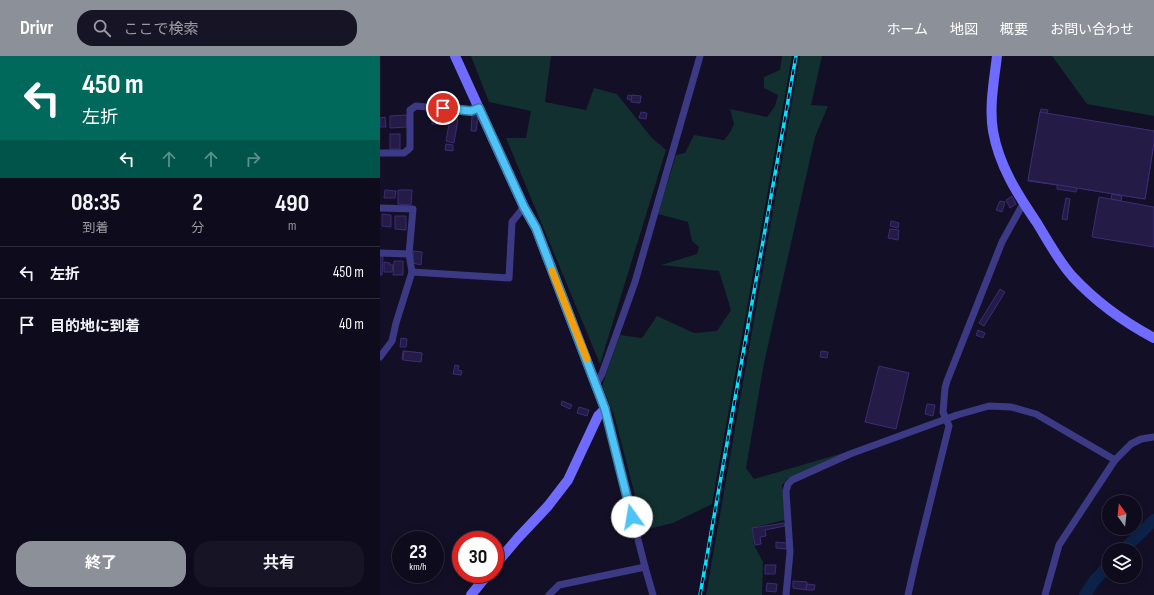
<!DOCTYPE html>
<html lang="ja">
<meta charset="utf-8">
<style>
:root{--surface:#0e0b1c;--page:#171425;--text:#f1f3f6;--muted:#9b9ba3;--line:#2e2b3b;--accent:#8c9099}
body{margin:0;font-family:"Sofia Sans Condensed","Noto Sans JP",sans-serif;background:var(--page);color:var(--text);height:100vh;display:flex;flex-direction:column;font-size:15px;white-space:nowrap}
*{box-sizing:border-box;margin:0}
p{font-size:13px;color:var(--muted)}
.icon{flex:none;width:22px;height:22px;fill:none;stroke:currentColor;stroke-width:2;stroke-linecap:round;stroke-linejoin:round}
.map{position:relative;flex:1;overflow:hidden}
.side{display:flex;flex-direction:column;background:var(--surface);width:380px}
.side>*{flex:none}
.top-card{background:#00695c;color:#fff;overflow:hidden}
.needle{width:26px;rotate:345deg}
.tools{position:absolute;left:722px;top:439px;display:grid;gap:8px}
.tools a{display:grid;place-items:center;width:40px;height:40px;border-radius:50%;background:var(--surface);box-shadow:0 2px 10px #0003,0 0 0 1px var(--line);font-size:20px}
.speed{position:absolute;left:12px;top:475px;display:flex;gap:8px;font-size:20px;font-weight:700;text-align:center}
.speed>*{display:grid;place-content:center;width:52px;height:52px;border-radius:50%;background:var(--surface);box-shadow:0 2px 10px #0003,0 0 0 1px var(--line);line-height:1}
.speed small{font-size:10px;font-weight:400}
.speed .limit{border:6px solid #d22;background:#fff;color:#111}
.pin{position:absolute;display:grid;place-items:center;width:34px;height:34px;color:#fff;margin:-17px;border:2px solid #fff;border-radius:50%;box-shadow:0 1px 4px #0007}
.me{position:absolute;width:44px;margin:-22px;rotate:347deg;stroke-linejoin:round;filter:drop-shadow(0 0 3px #0008)}
.turn{display:flex;align-items:center;gap:14px;height:84px;padding:0 16px;font-size:18px}
.turn .icon{width:52px;height:52px;stroke-width:2.5}
.turn b{display:block;font-size:28px;line-height:34px}
.lanes{display:flex;align-items:center;height:38px;padding:0 16px;background:#0003;justify-content:center;gap:20px;direction:ltr}
.lanes .off{opacity:.35}
.eta{display:flex;justify-content:space-evenly;align-items:center;height:68px;text-align:center}
.eta b{font-size:24px;font-weight:700;line-height:28px}
.button{display:flex;gap:8px;margin-top:auto;padding:8px 16px}
.button a{flex:1;height:46px;border-radius:16px;background:var(--accent);color:#fff;font-size:16px;font-weight:700;line-height:46px;text-align:center}
.button a+a{background:var(--page);color:var(--text)}
ul{padding:0;list-style:none}
li{display:flex;align-items:center;gap:12px;height:52px;padding:0 16px;border-top:1px solid var(--line)}
li div{flex:1}
li b{display:block;font-size:15px}
li em{font-style:normal}
header{display:flex;align-items:center;gap:24px;box-sizing:border-box;height:56px;padding:0 20px;background:var(--accent);color:#fff}
header strong{font-size:19px}
nav{display:flex;gap:22px;margin-inline-start:auto;font-size:14px}
.search{width:280px;height:36px;background:var(--page);display:flex;align-items:center;gap:10px;box-sizing:border-box;padding:0 14px;border-radius:16px;color:var(--muted);font-size:15px}
main{display:flex;flex:1;min-height:0}
.map>svg:first-child{display:block}
.green{fill:#12302f}
.lines{fill:none;stroke-linecap:round;stroke-linejoin:round}
.river{stroke:#0c2248;stroke-width:12}
.building{fill:#241b47;stroke:#3b2d73}
.street{stroke:#3d3a85;stroke-width:7}
.secondary{stroke:#6f6bff;stroke-width:10}
.rail-casing{stroke:#00e5ff;stroke-width:3.5}
.rail{stroke:#130f26;stroke-width:2;stroke-dasharray:6;stroke-linecap:butt}
.route-casing{stroke:#337fa1;stroke-width:10}
.route{stroke:#4fc3f7;stroke-width:7}
.slow{stroke:#f59e0b;stroke-width:7}
</style>
<header>
<strong>Drivr</strong>
<div class="search"><svg class="icon" aria-label="search" viewBox="0 0 24 24"><circle cx="10" cy="10" r="6"/><path d="M15 15l6 6"/></svg>ここで検索</div>
<nav><a>ホーム</a><a>地図</a><a>概要</a><a>お問い合わせ</a></nav>
</header>
<main>
<section class="side">
<div class="top-card">
<div class="turn"><svg class="icon" aria-label="left" viewBox="0 0 24 24"><path d="M17 20v-9H6M10 6l-5 5 5 5"/></svg><div><b>450 m</b>左折</div></div>
<div class="lanes"><svg class="icon" aria-label="left" viewBox="0 0 24 24"><path d="M17 20v-9H6M10 6l-5 5 5 5"/></svg><svg class="icon off" aria-label="ahead" viewBox="0 0 24 24"><path d="M12 20V5M6 11l6-6 6 6"/></svg><svg class="icon off" aria-label="ahead" viewBox="0 0 24 24"><path d="M12 20V5M6 11l6-6 6 6"/></svg><svg class="icon off" aria-label="right" viewBox="0 0 24 24"><path d="M7 20v-9h11M14 6l5 5-5 5"/></svg></div>
</div>
<div class="eta">
<div><b>08:35</b><p>到着</p></div>
<div><b>2</b><p>分</p></div>
<div><b>490</b><p>m</p></div>
</div>
<ul>
<li><svg class="icon" aria-label="left" viewBox="0 0 24 24"><path d="M17 20v-9H6M10 6l-5 5 5 5"/></svg><div><b>左折</b></div><em>450 m</em></li>
<li><svg class="icon" aria-label="arrive" viewBox="0 0 24 24"><path d="M6 21V4h12l-3 4 3 4H6"/></svg><div><b>目的地に到着</b></div><em>40 m</em></li>
</ul>
<div class="button"><a>終了</a><a>共有</a></div>
</section>
<div class="map">
<svg width="774" height="539" viewBox="0 0 774 539">
<rect width="100%" height="100%" fill="#130f26"/>
<g class="green">
<polygon points="91,0 171,0 165,46 206,54 214,32 237,38 271,81 286,94 220,308 126,82 146,82 151,55 109,46"/>
<polygon points="402,0 412,0 332,448 293,467 264,474 234,359 222,330 240,279 262,282 277,260 314,277 337,275 351,254 339,215 281,209 317,198 319,191 312,185 308,166 278,158 296,99 305,97 314,79 344,84 351,75 354,68 350,53 387,61 395,50 398,39 384,32 384,21 400,14"/>
<polygon points="420,0 442,0 431,49 448,50 435,81 384,307 366,412 374,423 463,397 461,400 407,423 402,429 405,464 372,472 374,489 383,506 382,539 326,539"/>
<polygon points="672,0 774,0 774,60 707,48"/>
</g>
<g class="lines">
<g class="river">
<polyline points="743,494 774,464"/>
<polyline points="705,539 714,525 729,509"/>
</g>
</g>
<g class="building">
<polygon points="248,39 261,41 260,46 247,43"/>
<polygon points="252,39 261,40 260,47 251,46"/>
<polygon points="661,53 668,54 667,58 774,75 774,86 765,143 697,132 696,136 677,133 677,129 648,125"/>
<polygon points="261,56 267,57 266,63 259,62"/>
<polygon points="660,56 774,75 774,87 765,143 648,124"/>
<polygon points="27,59 27,71 10,72 10,60"/>
<rect x="52" y="59" width="10" height="9"/>
<polygon points="92,60 98,60 96,75 91,75"/>
<polygon points="5,61 6,71 0,71 0,62"/>
<polygon points="70,62 78,63 74,87 66,85"/>
<rect x="10" y="78" width="10" height="15"/>
<polygon points="66,88 73,89 73,95 65,94"/>
<polygon points="5,134 16,135 15,142 4,142"/>
<polygon points="18,134 32,134 31,149 18,148"/>
<polygon points="732,138 742,140 741,145 731,143"/>
<polygon points="632,140 636,148 630,152 626,144"/>
<polygon points="719,141 774,151 774,191 712,181"/>
<polygon points="686,142 690,143 687,164 682,163"/>
<polygon points="620,145 625,146 622,156 616,154"/>
<polygon points="2,158 11,159 11,171 2,170"/>
<polygon points="15,160 26,160 26,174 15,173"/>
<polygon points="511,165 519,167 518,172 510,170"/>
<polygon points="510,173 519,174 518,184 508,182"/>
<polygon points="33,195 42,196 41,209 33,207"/>
<polygon points="0,200 3,200 2,219 0,219"/>
<polygon points="14,205 23,205 23,219 13,219"/>
<polygon points="4,206 10,207 10,209 13,209 12,216 4,216"/>
<polygon points="620,233 625,236 604,270 599,267"/>
<polygon points="598,274 605,277 603,282 596,279"/>
<polygon points="21,282 27,283 26,291 20,291"/>
<polygon points="23,295 42,297 41,305 22,303"/>
<polygon points="24,295 42,297 41,306 23,304"/>
<polygon points="441,295 448,296 447,302 440,301"/>
<polygon points="75,309 79,310 78,314 82,315 81,319 73,318"/>
<polygon points="499,310 529,317 516,373 485,366"/>
<polygon points="182,345 192,349 190,353 181,349"/>
<polygon points="547,348 555,349 553,360 545,358"/>
<polygon points="199,351 209,354 207,360 197,357"/>
<polygon points="404,467 405,470 385,474 386,480 380,481 381,488 375,489 372,472"/>
<polygon points="396,486 407,487 406,493 396,492"/>
<polygon points="385,509 396,509 395,518 385,518"/>
<polygon points="413,525 427,526 426,534 413,532"/>
<polygon points="387,527 397,528 396,536 386,535"/>
<polygon points="427,528 435,529 434,534 426,534"/>
</g>
<g class="lines">
<g class="street">
<polyline points="0,97 24,97 30,92 30,54 36,50 91,55 99,52"/>
<polyline points="0,152 33,153 29,198 32,216 16,267 12,285 0,301"/>
<polyline points="0,197 29,198"/>
<polyline points="32,216 129,222 132,166 144,151"/>
<polyline points="217,327 222,318 255,226 320,0"/>
<polyline points="225,353 265,511"/>
<polyline points="169,539 179,529 265,511 273,539"/>
<polyline points="406,539 410,496 406,435 408,428 412,424 470,398 577,359 609,350 631,351 656,358 735,404"/>
<polyline points="528,539 536,503 569,370 563,356 565,332 567,325 622,186 643,148"/>
<polyline points="665,539 679,489 735,404 751,388 761,383 774,381"/>
</g>
<g class="secondary">
<polyline points="75,0 144,151 156,172 225,353 218,360 188,424 168,450 137,483 115,509"/>
<path d="M617,0c-3,25 -8,51 -4,75 6,35 25,64 44,92 11,18 21,37 35,53 23,25 52,46 82,62"/>
<polyline points="91,539 108,518"/>
</g>
<defs>
<polyline id="rail" points="320,539 416,0"/>
</defs>
<use href="#rail" class="rail-casing"/>
<use href="#rail" class="rail"/>
</g>
<g class="lines">
<defs>
<polyline id="route" points="63,52 91,55 99,52 144,151 156,172 225,353 252,461"/>
</defs>
<use href="#route" class="route-casing"/>
<use href="#route" class="route"/>
<polyline class="slow" points="172,215 207,303"/>
</g>
</svg>
<div class="tools">
<a><svg class="needle" viewBox="-14 -14 28 28"><path d="M0-13l5 13h-10z" fill="#e53935"/><path d="M0 13l5-13h-10z" fill="#9b9ba3"/></svg></a>
<a><svg class="icon" aria-label="layers" viewBox="0 0 24 24"><path d="M12 4l9 5-9 5-9-5zM3 14l9 5 9-5"/></svg></a>
</div>
<div class="speed"><div>23<small>km/h</small></div><div class="limit">30</div></div>
<div class="pin" style="left:63px;top:52px;background:#d93025"><svg class="icon" aria-label="arrive" viewBox="0 0 24 24"><path d="M6 21V4h12l-3 4 3 4H6"/></svg></div>
<svg class="me" style="left:252px;top:461px" viewBox="-20 -20 40 40"><circle r="19" fill="#fff"/><path d="M0-13L10 11 0 6-10 11z" fill="#4fc3f7"/></svg>
</div>
</main>
